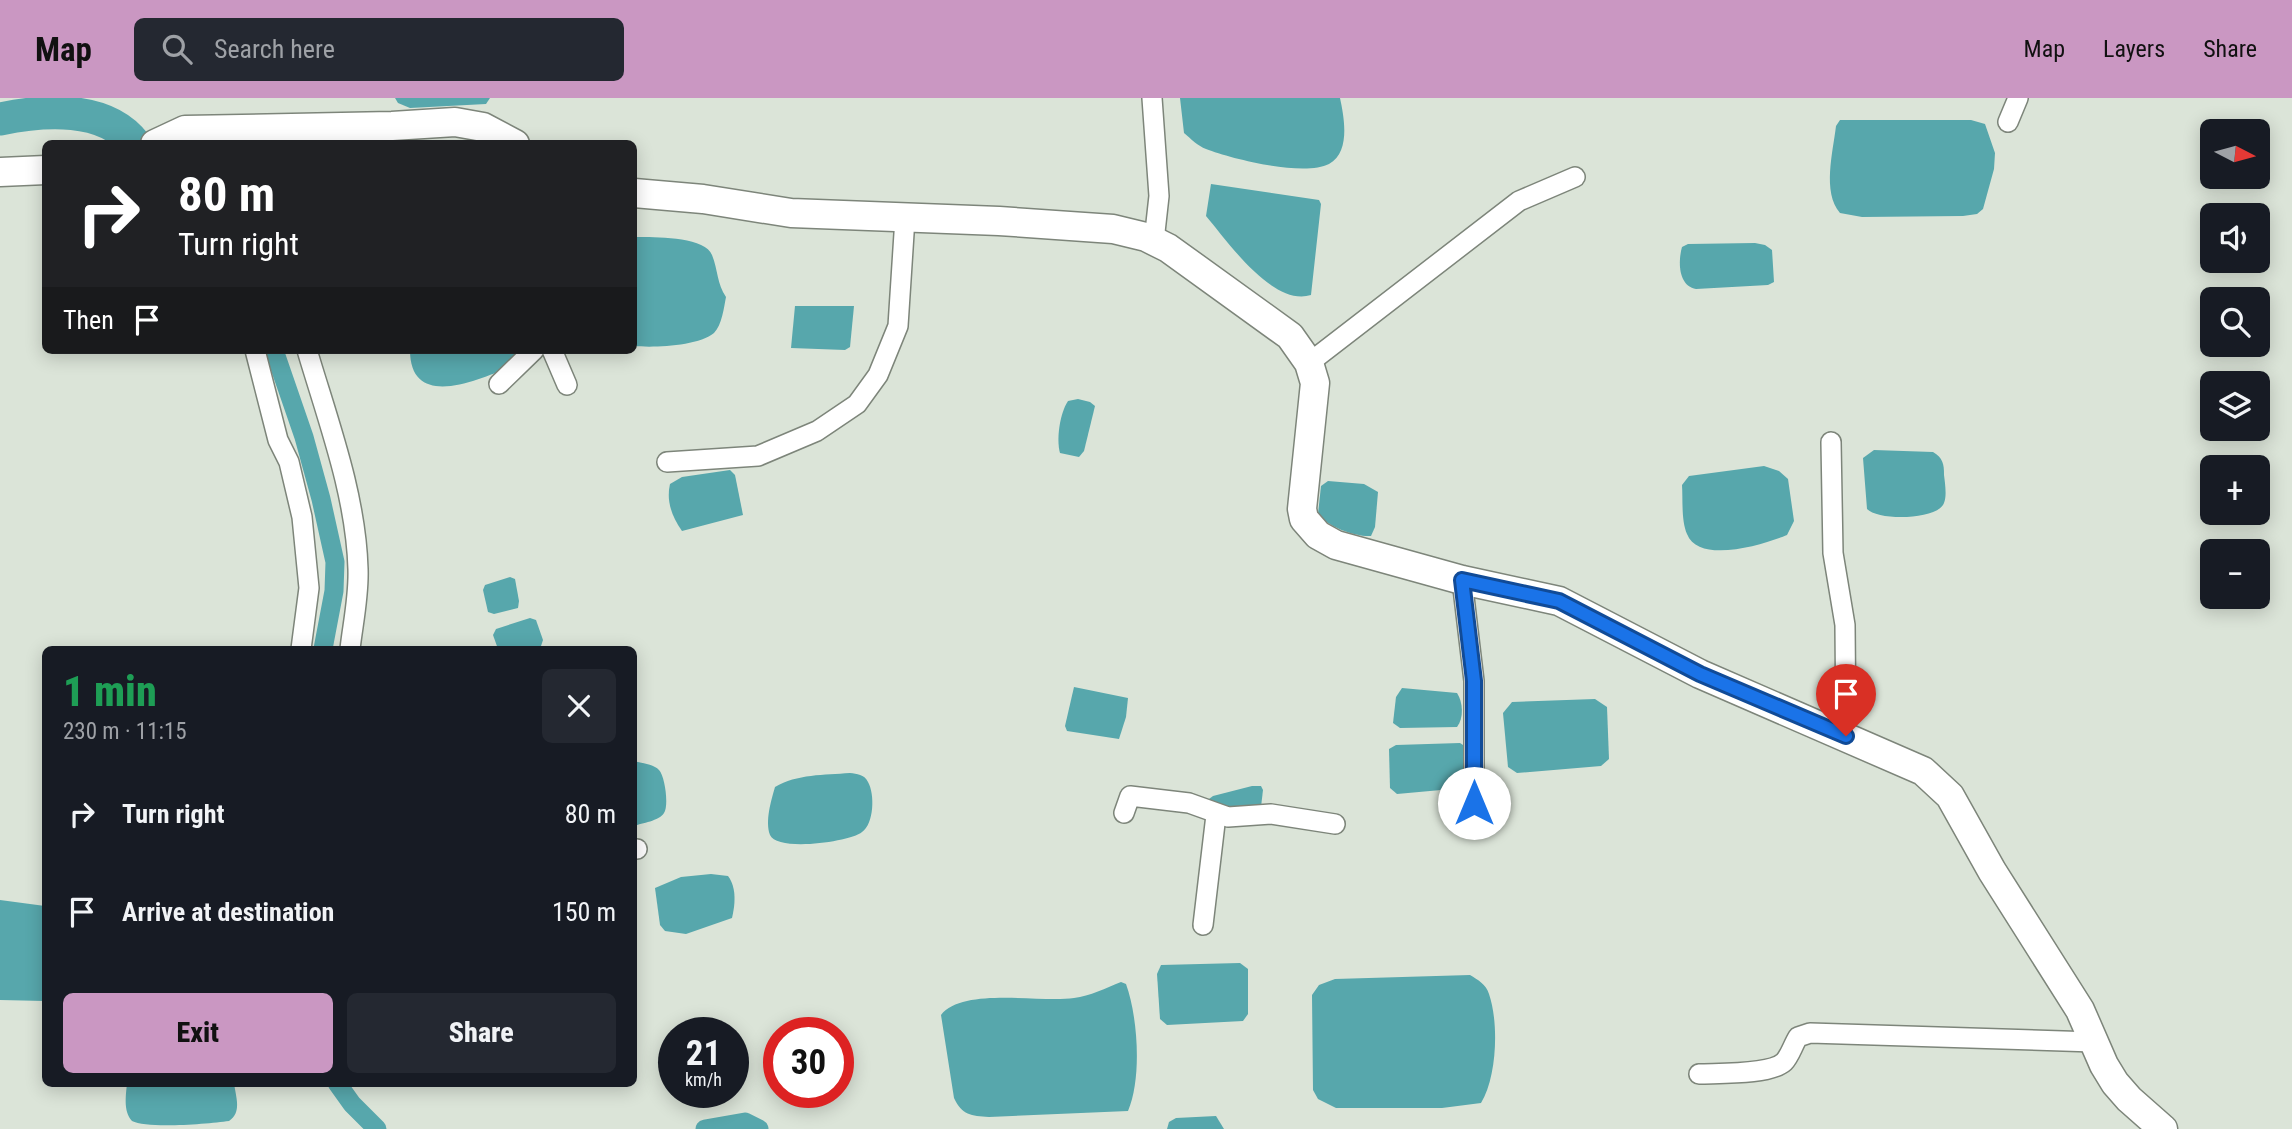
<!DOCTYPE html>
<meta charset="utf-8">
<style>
:root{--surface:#171b24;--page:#242831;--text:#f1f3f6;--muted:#9ea1a6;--accent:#ca97c2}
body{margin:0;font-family:"Roboto Condensed",sans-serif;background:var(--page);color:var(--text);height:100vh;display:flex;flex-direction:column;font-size:26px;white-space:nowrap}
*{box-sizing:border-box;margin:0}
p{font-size:23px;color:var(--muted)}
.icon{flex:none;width:38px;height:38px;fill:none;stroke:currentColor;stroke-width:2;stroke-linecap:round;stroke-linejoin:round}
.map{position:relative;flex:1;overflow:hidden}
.sheet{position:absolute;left:42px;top:548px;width:595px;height:441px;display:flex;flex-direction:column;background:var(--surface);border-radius:10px;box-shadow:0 4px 18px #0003}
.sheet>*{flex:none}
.guide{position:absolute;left:42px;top:42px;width:595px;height:214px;border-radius:10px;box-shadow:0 4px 18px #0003;background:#202124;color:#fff;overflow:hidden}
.needle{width:46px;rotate:96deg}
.tools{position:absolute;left:2200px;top:21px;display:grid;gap:14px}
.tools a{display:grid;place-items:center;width:70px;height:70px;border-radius:10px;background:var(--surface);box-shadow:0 4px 18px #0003;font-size:35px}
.speed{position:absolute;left:658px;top:919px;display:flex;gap:14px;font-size:35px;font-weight:700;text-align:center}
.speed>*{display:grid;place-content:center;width:91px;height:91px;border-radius:50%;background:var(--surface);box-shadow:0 4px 18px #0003;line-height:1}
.speed small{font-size:18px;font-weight:400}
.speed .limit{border:10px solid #d22;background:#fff;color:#111}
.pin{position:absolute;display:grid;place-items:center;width:60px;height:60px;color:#fff;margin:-72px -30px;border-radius:50% 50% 50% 0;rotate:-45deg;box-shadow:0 0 7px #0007}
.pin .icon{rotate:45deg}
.me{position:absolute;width:77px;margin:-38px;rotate:0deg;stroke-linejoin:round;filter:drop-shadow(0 0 5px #0008)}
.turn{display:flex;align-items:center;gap:24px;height:147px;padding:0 21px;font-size:32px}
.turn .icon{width:91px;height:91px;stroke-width:2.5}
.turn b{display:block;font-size:49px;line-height:60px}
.then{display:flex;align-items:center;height:66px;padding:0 21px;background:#0003;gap:14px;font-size:26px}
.round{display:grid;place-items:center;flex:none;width:74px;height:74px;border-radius:10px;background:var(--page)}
.head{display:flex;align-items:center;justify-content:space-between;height:119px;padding:0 21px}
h1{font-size:42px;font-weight:800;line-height:52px;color:#1e9e55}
.button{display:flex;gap:14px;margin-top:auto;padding:14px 21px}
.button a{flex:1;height:80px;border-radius:10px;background:var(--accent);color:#111;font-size:28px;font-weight:800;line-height:80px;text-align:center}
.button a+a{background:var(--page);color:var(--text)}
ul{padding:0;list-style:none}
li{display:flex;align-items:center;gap:21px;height:98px;padding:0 21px}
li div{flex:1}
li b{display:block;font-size:26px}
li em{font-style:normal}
header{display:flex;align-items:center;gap:42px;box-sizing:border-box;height:98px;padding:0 35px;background:var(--accent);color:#111}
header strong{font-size:33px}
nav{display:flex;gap:38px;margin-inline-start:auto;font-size:24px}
.search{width:490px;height:63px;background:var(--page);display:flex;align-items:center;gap:18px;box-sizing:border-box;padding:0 24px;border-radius:10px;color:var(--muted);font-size:26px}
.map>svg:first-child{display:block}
.water{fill:#57a7ac}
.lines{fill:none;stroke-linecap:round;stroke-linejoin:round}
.canal{stroke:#57a7ac;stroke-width:19}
.river{stroke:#57a7ac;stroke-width:33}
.street-casing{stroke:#7d857a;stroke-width:22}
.secondary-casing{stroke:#7d857a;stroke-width:31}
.street{stroke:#fff;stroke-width:19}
.secondary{stroke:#fff;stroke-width:28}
.route-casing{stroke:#114b97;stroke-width:18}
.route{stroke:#1a73e8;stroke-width:12}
</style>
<header>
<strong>Map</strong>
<div class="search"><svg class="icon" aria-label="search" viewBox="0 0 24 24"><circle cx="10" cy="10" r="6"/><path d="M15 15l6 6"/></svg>Search here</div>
<nav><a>Map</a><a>Layers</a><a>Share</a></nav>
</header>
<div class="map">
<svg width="2292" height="1031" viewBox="0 0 2292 1031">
<rect width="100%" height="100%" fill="#dbe4d8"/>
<g class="water">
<polygon points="395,0 490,0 486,6 410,10 398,5"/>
<path d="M1180,0h160c4,19 11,54 -11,66 -25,13 -97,-5 -123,-15 -8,-3 -15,-10 -22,-16z"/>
<path d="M1840,22h131l14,4 10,29 -1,16 -11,40 -6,5 -14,2 -101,1 -22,-4c-18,-21 -7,-61 -4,-87z"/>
<path d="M1211,86l108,16 2,4 -10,91c-38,12 -83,-53 -105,-79z"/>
<path d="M634,139c18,0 71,-1 78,18 6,15 5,29 14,42 -2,10 -4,28 -12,36 -15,13 -61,15 -80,13z"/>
<path d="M1755,145l10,2 7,5 2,32 -6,3 -72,4c-18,-3 -18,-28 -14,-42l6,-3z"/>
<polygon points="795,208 854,208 850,249 845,252 791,250"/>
<path d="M410,252h111l-7,15c-33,14 -104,47 -104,-15z"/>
<path d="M1078,301l12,3 5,4 -11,45 -5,6 -19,-4c-4,-14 0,-40 8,-52z"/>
<path d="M1874,352l59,2c10,6 11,12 11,23 1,8 3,21 0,28 -6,17 -66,18 -77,6l-4,-51z"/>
<path d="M1764,368l15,5 9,8 6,42 -7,14c-22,9 -88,30 -100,-1 -6,-14 -4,-35 -5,-49l7,-9z"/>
<path d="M730,372l5,5 8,40 -61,16c-10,-14 -16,-30 -12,-47l12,-7z"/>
<path d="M1328,383l36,3 14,8 -3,35 -4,9c-16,1 -43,-9 -53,-22l3,-28z"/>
<polygon points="510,479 515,481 519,503 518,510 494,516 488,514 483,492 485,487"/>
<polygon points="530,520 536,522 543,542 541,548 531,551 498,551 493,537 496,531"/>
<polygon points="1074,589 1128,600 1126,619 1119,641 1067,633 1065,628"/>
<path d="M1402,590l55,5c6,9 7,25 0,34l-57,1 -7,-5 3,-26z"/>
<polygon points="1595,601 1607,609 1609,661 1601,668 1517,675 1508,669 1503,615 1512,604"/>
<polygon points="1460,645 1466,649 1466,684 1463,690 1397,696 1390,690 1389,651 1396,647"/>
<path d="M634,663c7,2 20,3 25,9 6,6 10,36 5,43 -5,8 -22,10 -30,13z"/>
<path d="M850,675c7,1 14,1 18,9 7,12 6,42 -6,50 -12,10 -85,20 -92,3 -5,-14 1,-34 5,-48 22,-13 49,-12 75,-14z"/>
<polygon points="1252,688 1261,688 1263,692 1261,709 1247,713 1210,706 1209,701 1213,698"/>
<path d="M711,776l17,2c9,12 7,29 4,42l-46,16 -21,-3 -5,-6 -5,-37 26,-11z"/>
<polygon points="0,802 45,808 45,903 0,902"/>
<polygon points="1240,865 1248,871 1248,916 1243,923 1167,927 1160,921 1157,876 1161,867"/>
<path d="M1470,877c8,5 16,9 19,19 10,29 8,83 -8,109l-39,5h-106l-18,-9 -5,-9 -1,-95 7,-10 16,-6z"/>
<path d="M1121,884l5,2c12,33 16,95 2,127l-139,6c-18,-1 -27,-2 -35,-19l-13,-83c22,-28 99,-12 133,-17 16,-2 32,-10 47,-16z"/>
<path d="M127,985h107c2,15 8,29 -5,38 -22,3 -82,8 -97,0 -9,-10 -6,-26 -5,-38z"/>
<polygon points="1216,1018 1224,1031 1167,1031 1169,1024 1176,1020"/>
</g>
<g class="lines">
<g class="canal">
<polyline points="274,252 304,339 321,401 335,464 334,493 323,551"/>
<polyline points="337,985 352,1006 377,1031"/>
<polyline points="705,1031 745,1024 759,1031"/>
</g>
<path class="river" d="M0,21c43,-9 105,-14 135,25"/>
<defs>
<g id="street">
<polyline points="1152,0 1159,98 1154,143"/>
<polyline points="2008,24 2018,0"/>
<polyline points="255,252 278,342 289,364 302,419 309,490 301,551"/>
<path d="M307,252c21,71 49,145 51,219 1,27 -5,54 -8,80"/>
<polyline points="552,252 567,287"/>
<polyline points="1309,265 1519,103 1575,79"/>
<polyline points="499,286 534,252"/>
<polyline points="1831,344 1833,455 1845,527 1846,638"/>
<polyline points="667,364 758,358 817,333 857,306 878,277 898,228 905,120"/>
<polyline points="1462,482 1474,583 1474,705"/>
<polyline points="1124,715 1130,698 1189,705 1228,719 1271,716 1335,726"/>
<polyline points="634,751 637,751"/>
<polyline points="1203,827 1216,717"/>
<path d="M1699,976c20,-1 71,1 85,-12 6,-6 9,-17 14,-25l12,-4 284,9"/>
</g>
<g id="secondary">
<polyline points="155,46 185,32 392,28 455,24 483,29 515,46"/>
<polyline points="0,74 46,72"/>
<polyline points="634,95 703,101 791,115 999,123 1113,131 1146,139 1168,150 1290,238 1309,265 1315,285 1302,411 1304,421 1318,437 1336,447 1462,482 1559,503 1700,576 1923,673 1950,698 1992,773 2080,912 2104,967 2115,985 2129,1001 2163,1031"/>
</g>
</defs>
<use href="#street" class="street-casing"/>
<use href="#secondary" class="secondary-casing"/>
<use href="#street" class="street"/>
<use href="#secondary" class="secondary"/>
</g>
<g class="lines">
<defs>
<polyline id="route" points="1474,705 1474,583 1462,482 1559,503 1700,576 1846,638"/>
</defs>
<use href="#route" class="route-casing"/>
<use href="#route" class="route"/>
</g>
</svg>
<div class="tools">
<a><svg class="needle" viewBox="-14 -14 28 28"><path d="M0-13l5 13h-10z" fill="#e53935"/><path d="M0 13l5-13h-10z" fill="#9ea1a6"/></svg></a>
<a><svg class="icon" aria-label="sound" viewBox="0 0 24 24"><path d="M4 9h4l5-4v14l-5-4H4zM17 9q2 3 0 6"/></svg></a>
<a><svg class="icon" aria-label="search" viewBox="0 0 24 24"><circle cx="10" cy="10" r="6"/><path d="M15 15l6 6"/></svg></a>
<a><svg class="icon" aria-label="layers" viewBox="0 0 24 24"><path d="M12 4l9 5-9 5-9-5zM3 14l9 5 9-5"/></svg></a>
<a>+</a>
<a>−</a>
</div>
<div class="speed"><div>21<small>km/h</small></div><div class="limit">30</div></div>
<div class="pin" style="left:1846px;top:638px;background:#d93025"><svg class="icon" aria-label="arrive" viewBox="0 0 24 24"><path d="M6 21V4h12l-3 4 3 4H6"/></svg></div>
<svg class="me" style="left:1474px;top:705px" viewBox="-20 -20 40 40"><circle r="19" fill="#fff"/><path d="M0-13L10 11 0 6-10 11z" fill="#1a73e8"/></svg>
<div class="guide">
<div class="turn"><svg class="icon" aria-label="right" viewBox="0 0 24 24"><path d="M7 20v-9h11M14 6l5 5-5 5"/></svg><div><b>80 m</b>Turn right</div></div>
<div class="then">Then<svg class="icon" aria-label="arrive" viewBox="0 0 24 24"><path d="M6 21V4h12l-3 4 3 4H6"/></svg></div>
</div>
<section class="sheet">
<div class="head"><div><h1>1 min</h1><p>230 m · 11:15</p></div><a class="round"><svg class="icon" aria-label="close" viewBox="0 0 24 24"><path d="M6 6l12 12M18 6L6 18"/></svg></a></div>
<ul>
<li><svg class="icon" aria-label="right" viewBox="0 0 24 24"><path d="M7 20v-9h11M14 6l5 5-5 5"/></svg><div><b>Turn right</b></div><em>80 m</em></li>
<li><svg class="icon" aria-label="arrive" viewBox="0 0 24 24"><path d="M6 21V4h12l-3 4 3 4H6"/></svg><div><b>Arrive at destination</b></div><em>150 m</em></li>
</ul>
<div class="button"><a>Exit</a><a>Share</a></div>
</section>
</div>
